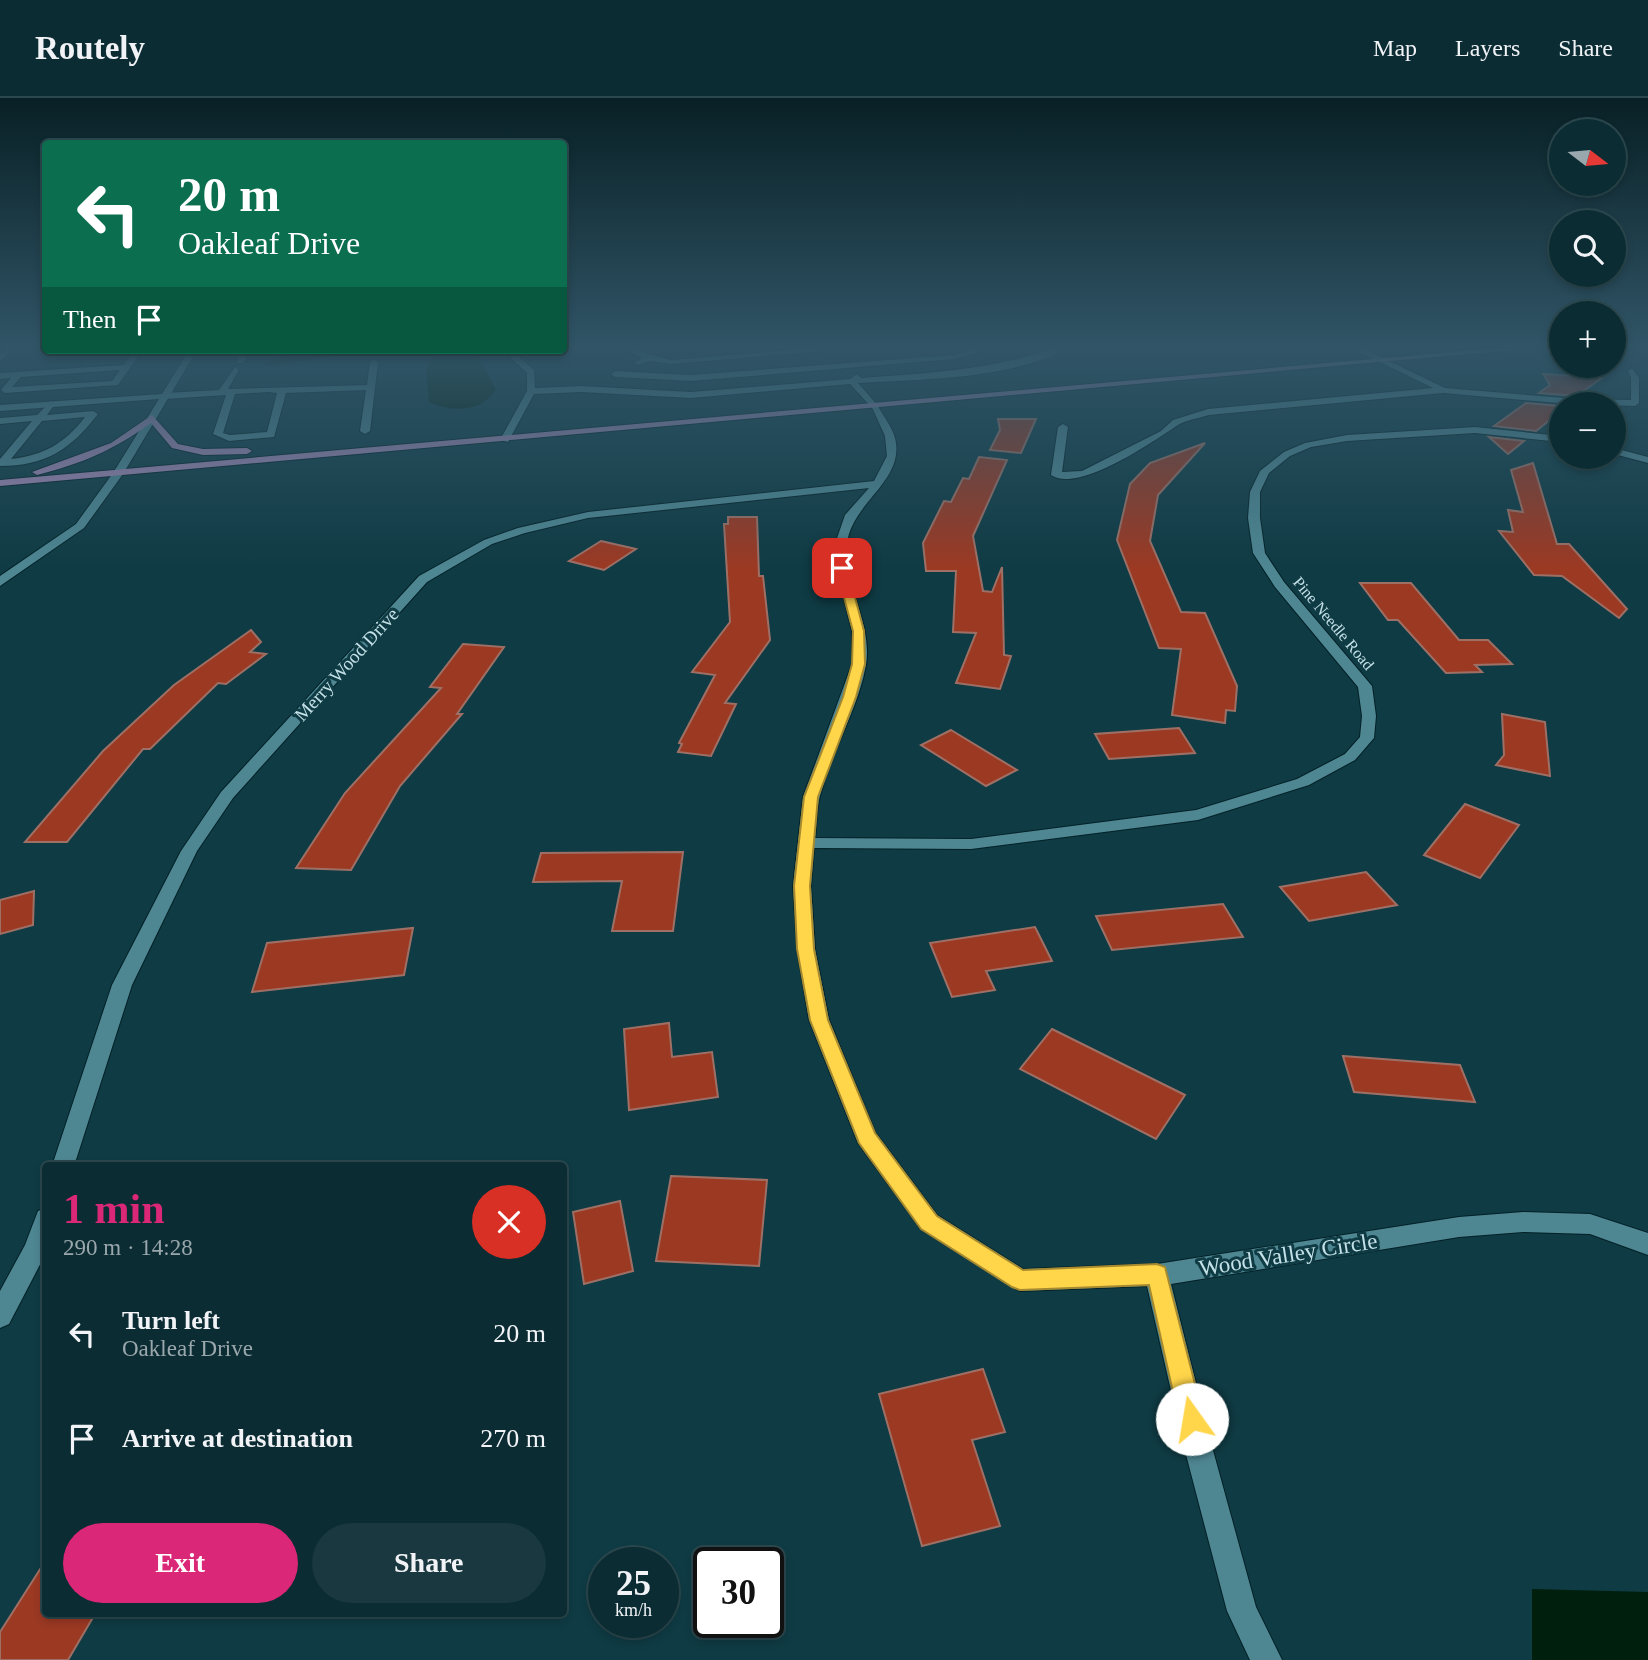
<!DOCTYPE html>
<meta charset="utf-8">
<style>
:root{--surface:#0b2c33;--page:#19383f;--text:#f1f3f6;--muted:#9aa7ac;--line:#2b484e;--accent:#db2777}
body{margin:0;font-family:Georgia,serif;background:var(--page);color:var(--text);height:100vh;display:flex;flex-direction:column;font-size:26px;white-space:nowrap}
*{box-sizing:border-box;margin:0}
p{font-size:23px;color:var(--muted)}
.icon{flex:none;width:38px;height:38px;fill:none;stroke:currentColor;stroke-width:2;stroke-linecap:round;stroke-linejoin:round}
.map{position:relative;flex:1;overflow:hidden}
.sheet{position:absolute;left:42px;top:1064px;width:525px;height:455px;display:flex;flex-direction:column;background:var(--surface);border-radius:7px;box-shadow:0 4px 10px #0003,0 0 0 2px var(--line)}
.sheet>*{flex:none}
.guide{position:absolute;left:42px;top:42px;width:525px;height:214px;border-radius:7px;box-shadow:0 4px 10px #0003,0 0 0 2px var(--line);background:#0b6e4f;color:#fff;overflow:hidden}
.needle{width:46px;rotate:106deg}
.controls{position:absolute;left:1549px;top:21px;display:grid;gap:14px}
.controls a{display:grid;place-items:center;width:77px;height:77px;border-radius:50%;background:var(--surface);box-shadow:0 4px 10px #0003,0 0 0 2px var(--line);font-size:35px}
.speed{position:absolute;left:588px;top:1449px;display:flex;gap:14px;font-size:35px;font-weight:700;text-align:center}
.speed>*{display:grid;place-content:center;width:91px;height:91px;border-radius:50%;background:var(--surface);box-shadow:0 4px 10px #0003,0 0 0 2px var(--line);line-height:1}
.speed small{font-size:18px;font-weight:400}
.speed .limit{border:4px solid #111;border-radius:10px;background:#fff;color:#111}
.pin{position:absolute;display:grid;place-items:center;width:60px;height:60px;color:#fff;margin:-30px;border-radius:14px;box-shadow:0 4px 10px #0006}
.me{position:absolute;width:77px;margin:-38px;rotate:347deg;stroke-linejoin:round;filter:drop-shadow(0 0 5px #0008)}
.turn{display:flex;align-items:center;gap:24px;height:147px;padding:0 21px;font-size:32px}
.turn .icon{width:91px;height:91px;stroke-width:2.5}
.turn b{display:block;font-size:49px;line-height:60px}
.then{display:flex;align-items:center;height:66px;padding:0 21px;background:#0003;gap:14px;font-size:26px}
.round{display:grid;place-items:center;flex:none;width:74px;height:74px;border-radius:37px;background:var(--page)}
.summary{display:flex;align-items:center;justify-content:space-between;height:119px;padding:0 21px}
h1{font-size:42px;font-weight:700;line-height:52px;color:var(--accent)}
.primary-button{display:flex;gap:14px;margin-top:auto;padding:14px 21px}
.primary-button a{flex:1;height:80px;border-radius:42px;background:var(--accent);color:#fff;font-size:28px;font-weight:700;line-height:80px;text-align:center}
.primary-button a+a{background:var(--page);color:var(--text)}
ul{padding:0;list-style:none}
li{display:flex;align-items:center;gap:21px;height:105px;padding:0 21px}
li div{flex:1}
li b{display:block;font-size:26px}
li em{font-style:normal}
header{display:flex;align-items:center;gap:42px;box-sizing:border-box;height:98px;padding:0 35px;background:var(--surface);border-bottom:2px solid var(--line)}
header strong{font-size:33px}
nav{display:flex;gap:38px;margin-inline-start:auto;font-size:24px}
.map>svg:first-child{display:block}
.water{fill:#00200d}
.building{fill:#9b3923;stroke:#9e7065;stroke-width:2}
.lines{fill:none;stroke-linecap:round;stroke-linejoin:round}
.service-casing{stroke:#032127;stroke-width:2}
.minor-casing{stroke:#032127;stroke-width:2}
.primary-casing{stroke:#032127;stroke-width:2}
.service{fill:#4e8692;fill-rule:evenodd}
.minor{fill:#4e8692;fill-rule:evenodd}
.primary{fill:#a387b4;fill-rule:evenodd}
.route{fill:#ffd54a;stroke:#a68a30;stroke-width:2}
.labels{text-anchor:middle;stroke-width:6;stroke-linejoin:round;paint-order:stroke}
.far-street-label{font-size:16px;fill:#c5e1e8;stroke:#0f3b44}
.street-label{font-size:19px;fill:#c5e1e8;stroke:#0f3b44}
.near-street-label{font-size:23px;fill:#c5e1e8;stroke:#0f3b44}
</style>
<header>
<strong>Routely</strong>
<nav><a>Map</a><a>Layers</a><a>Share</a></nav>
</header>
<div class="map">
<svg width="1648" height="1562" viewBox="0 0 1648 1562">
<rect width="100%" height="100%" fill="#0f3b44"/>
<g class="water">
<polygon points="299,252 373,252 270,268 264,265"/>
<path d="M445,252h31l20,40c-16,22 -42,23 -67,12l-3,-31 5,-14z"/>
<polygon points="1532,1491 1648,1494 1648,1562 1532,1562"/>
</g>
<g class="building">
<polygon points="1543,276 1602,280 1576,298 1539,295 1550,287"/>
<polygon points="1526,305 1561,308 1561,313 1536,333 1494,328"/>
<polygon points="998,321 1036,321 1021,355 990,352 1000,332"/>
<polygon points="1489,339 1524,343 1508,356"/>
<polygon points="1205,345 1158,397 1150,443 1181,514 1205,515 1237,588 1235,613 1226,612 1225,625 1172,617 1181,551 1159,550 1117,442 1130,386 1150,365"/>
<polygon points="979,359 1007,362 973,438 983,493 992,494 1002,469 1004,557 1011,558 1000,591 956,585 976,535 953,534 956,473 926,473 923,445 944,403 951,404 963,380 969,381"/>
<polygon points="1533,365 1557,446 1569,446 1627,511 1619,520 1562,478 1534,477 1499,433 1513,434 1508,412 1523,414 1511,372"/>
<polygon points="728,419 757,419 759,478 763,478 770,542 725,605 736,606 711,658 678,654 682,646 679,645 715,577 692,574 730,524 724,426 728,426"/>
<polygon points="601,443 636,451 604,472 569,463"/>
<polygon points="1360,485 1411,485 1459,542 1488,542 1512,566 1475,567 1482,574 1446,575 1398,522 1388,522"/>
<polygon points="251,532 261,544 250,554 266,556 226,586 218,585 150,651 143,651 67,744 25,744 103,653 174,587"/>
<polygon points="463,546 504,549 457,616 462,616 400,688 351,772 296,770 345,695 441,590 430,589"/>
<polygon points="1502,616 1545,624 1550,678 1496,667 1504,657"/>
<polygon points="1179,630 1195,655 1109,661 1095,636"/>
<polygon points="951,632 1017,672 986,688 921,647"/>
<polygon points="1465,706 1519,727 1480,780 1424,757"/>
<polygon points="683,754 673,833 612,833 622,783 533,784 541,755"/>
<polygon points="1366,774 1397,807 1309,823 1280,789"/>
<polygon points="34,793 33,827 0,836 0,802"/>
<polygon points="1223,806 1243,839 1112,852 1096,818"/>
<polygon points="1035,829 1052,863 986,873 995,892 952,899 930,845"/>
<polygon points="413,830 404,877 252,894 267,845"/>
<polygon points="669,925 672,959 712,954 718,999 629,1012 624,931"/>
<polygon points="1052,931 1185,997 1156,1041 1020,971"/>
<polygon points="1343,958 1460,967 1475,1004 1354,994"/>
<polygon points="671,1078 767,1082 759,1168 656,1163"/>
<polygon points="620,1103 633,1173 584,1186 573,1114"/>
<polygon points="983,1271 1005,1334 972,1342 1000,1428 922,1448 879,1296"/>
<polygon points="46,1462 46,1516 95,1516 68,1562 0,1562 0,1534"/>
</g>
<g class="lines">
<defs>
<g id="service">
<polygon points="4,251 13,251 0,263 0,256"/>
<path d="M624,251c16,0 32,8 48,11l131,-11h42l-173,15 -22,-3 -12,4 -4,-2 8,-5z"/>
<polygon points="974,251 989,251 955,261 691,283 615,279 611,276 615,273 691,277 955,257"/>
<path d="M1052,251h14c-59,31 -142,30 -208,34l21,24 -5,3 -24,-26 -159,14 -110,-6 -47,2 -26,48 -8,-2 27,-49v-18l-25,-23h9l23,20 1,18 46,-2 110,6 159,-13 7,-5 4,4c67,-5 127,-8 191,-29z"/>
<polygon points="242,252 250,252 243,265 237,265"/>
<path d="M133,254l7,2 -22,31 -113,8 -4,-3 10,-12 -11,1v-6l124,-8zM120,272l-8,11 -100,6 9,-10z"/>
<path d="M374,262l4,2 -8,69 -5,3 -5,-3 6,-41 -80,3 -12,44 -45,4 -16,-7 13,-39 -61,4 -4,-3 4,-3 54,-3 16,-23 4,3 -11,19 139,-4 3,-23zM269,294l8,1 -10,39 -37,3 -7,-2 12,-39z"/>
<path d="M51,303l4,3 -8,11 46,-4 5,3c-27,35 -52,52 -98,52v-7l32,-38 -32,3v-6l37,-3zM85,319c-21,27 -41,38 -74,42l31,-38z"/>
</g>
<g id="minor">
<path d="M1353,251h11l81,39 131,11 55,1v-22l-3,-7 4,-3 7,10v25l-4,3 -64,-2 -128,-11 -234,22c-10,3 -23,5 -31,10 -24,16 -100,69 -127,50l7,-48 5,-3 5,3 -6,45 20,-1 79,-40 12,-11 35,-11 225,-21z"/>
<polygon points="189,252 197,252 123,376 84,430 0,488 0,478 76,426 113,375 159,301 0,313 0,307 162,296"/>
<path d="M871,307h6c6,10 15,22 18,33 11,43 -45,65 -48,107 -4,41 26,78 19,120 -8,45 -35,86 -46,131 -4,13 -3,28 -5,42l156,1 225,-29 101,-31 48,-25 15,-17 2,-21 -4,-29 -83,-100 -22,-34 -5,-35 2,-26 10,-21 24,-19 21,-9 42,-8 128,-8 86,9v6l-86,-9 -128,8 -36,6 -21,9 -21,17 -9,19v26l5,35 19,29 88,104 4,30 -2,22 -19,22 -46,25 -111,35 -227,29 -157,-1 -3,38 4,63 14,71 46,112 62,83 86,54 134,-5 302,-47 64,-5 67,2 58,19v22l-58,-21 -67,-2 -64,5 -288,47 40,159 45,164 26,53h-32l-23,-49 -44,-168 -36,-157 -127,5 -99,-62 -63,-86 -49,-123 -12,-71 -4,-63 10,-89 49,-133v-33l-16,-63 -1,-24 10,-29 24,-27 -281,30 -63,15 -33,11 -65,38 -194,216 -36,53 -65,134 -58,181h-22l60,-181 69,-134 40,-59 198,-216 65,-36 34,-12 70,-16 286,-31 13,-25 -2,-20z"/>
<polygon points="1614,350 1648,359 1648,365 1614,356"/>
<polygon points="46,1110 46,1155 9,1226 0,1230 0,1193 25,1147 38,1113"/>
</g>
<g id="primary">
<polygon points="1487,251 1524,251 0,388 0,382"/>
<path d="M152,317l26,29 25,5 44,-1 5,3 -5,3 -44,1 -31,-7 -21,-25c-39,28 -68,40 -114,52l-5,-3 79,-29z"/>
</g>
</defs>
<use href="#service" class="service-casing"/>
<use href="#minor" class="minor-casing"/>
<use href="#primary" class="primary-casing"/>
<use href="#service" class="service"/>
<use href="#minor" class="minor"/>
<use href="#primary" class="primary"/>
</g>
<linearGradient id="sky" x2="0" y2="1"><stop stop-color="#082025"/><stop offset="0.53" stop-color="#315567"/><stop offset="1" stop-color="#315567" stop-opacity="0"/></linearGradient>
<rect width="1648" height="470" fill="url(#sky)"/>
<polygon class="route" points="842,466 847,470 864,533 865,566 856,599 818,699 810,788 814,851 828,922 875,1035 937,1118 1023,1172 1157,1166 1165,1169 1204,1321 1200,1330 1192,1334 1183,1330 1179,1321 1149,1187 1020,1192 1012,1189 921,1131 859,1045 810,922 797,851 794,788 804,699 843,599 852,566 853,533 836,470"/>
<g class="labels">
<g class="far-street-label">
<text transform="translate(1334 525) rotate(50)" y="6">Pine Needle Road</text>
</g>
<g class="street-label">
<text transform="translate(346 566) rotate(-48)" y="7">Merry Wood Drive</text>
</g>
<g class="near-street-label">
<text transform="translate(1288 1156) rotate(-9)" y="8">Wood Valley Circle</text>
</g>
</g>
</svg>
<div class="controls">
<a><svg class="needle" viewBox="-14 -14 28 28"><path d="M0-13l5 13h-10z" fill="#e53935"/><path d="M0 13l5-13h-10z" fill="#9aa7ac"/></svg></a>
<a><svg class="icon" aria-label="search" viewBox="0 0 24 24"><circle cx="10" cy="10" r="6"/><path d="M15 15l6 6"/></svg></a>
<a>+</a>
<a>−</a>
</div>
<div class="speed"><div>25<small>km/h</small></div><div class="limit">30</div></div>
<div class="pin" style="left:842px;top:470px;background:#d93025"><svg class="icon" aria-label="arrive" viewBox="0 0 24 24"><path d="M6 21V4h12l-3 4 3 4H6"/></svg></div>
<svg class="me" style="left:1192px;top:1321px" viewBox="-20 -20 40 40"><circle r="19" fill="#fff"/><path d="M0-13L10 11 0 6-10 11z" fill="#ffd54a"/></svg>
<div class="guide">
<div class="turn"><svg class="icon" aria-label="left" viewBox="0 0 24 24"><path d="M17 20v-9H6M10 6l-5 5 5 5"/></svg><div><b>20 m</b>Oakleaf Drive</div></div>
<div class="then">Then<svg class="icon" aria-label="arrive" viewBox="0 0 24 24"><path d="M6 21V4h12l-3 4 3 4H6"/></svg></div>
</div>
<section class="sheet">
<div class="summary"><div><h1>1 min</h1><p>290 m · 14:28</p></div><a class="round" style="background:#d93025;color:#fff"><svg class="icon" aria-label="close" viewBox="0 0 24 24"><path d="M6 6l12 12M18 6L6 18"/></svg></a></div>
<ul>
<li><svg class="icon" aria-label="left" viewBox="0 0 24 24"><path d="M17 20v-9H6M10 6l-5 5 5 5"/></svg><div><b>Turn left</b><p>Oakleaf Drive</p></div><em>20 m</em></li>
<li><svg class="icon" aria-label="arrive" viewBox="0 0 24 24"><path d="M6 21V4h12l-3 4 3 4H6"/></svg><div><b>Arrive at destination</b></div><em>270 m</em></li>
</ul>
<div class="primary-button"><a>Exit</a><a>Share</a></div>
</section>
</div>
